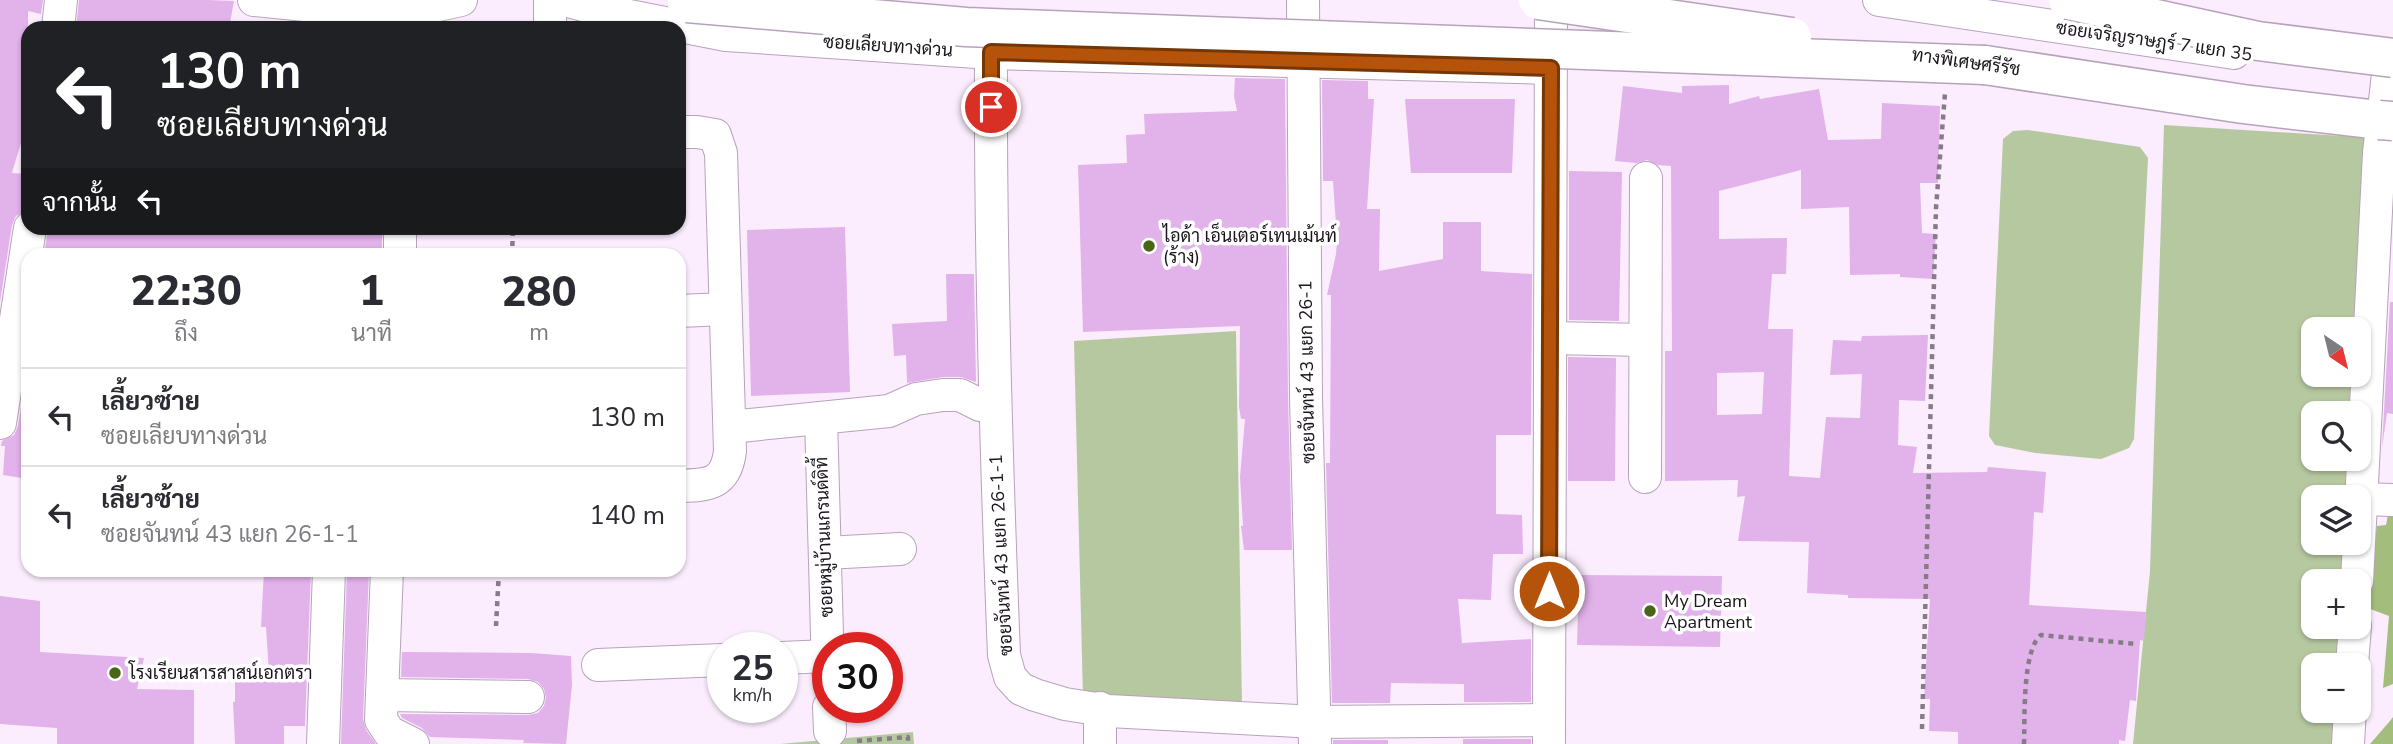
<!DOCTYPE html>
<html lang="th">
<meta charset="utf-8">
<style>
:root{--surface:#fff;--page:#f2f2f3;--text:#2b2b33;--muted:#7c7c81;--line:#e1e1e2}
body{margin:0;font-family:"Nunito Sans",Sarabun,sans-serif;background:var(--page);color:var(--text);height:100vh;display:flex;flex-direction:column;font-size:26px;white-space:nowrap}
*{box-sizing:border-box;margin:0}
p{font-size:23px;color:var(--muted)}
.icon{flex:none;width:38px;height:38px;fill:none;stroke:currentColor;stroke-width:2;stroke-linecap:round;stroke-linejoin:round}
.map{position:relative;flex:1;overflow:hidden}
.details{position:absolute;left:21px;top:248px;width:665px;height:329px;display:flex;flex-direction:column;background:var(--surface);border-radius:21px;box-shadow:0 2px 5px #0004}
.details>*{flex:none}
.top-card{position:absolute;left:21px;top:21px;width:665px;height:214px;border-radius:21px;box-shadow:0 2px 5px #0004;background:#202124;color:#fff;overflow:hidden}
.needle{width:46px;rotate:145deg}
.fabs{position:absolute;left:2301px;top:317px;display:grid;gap:14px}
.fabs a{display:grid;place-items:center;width:70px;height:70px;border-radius:14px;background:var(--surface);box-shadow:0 2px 5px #0004;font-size:35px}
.speed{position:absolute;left:707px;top:632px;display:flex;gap:14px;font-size:35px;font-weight:700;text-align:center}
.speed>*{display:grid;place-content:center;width:91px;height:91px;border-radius:50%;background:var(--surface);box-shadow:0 2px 5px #0004;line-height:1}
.speed small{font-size:18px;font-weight:400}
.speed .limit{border:10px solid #d22;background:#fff;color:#111}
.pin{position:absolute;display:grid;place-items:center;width:60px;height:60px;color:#fff;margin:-30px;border:4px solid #fff;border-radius:50%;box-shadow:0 2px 7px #0007}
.me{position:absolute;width:77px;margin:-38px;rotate:0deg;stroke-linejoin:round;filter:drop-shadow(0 0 5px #0008)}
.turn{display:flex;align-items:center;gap:24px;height:147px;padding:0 21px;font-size:32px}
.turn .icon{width:91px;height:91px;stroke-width:2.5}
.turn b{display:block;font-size:49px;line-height:60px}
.then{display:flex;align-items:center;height:66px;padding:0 21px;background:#0003;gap:14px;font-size:26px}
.eta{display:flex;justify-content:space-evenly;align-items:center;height:119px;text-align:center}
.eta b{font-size:42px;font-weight:800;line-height:49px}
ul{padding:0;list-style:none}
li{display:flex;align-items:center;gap:21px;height:98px;padding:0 21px;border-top:2px solid var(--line)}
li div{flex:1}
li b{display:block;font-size:26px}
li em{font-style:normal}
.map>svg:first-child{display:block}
.green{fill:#b6c8a0;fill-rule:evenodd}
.forest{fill:#a2bd7c}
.building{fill:#e2b2eb;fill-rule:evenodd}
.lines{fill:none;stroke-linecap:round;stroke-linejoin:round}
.minor-casing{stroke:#b7a2bb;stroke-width:34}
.highway-casing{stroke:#b7a2bb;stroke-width:41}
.path{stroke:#867c88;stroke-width:4.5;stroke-dasharray:5 5;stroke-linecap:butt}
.minor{stroke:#fff;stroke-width:32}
.highway{stroke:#fff;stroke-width:38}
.highway-bridge-casing{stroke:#b7a2bb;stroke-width:41;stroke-linecap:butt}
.highway-bridge{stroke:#fff;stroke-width:38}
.route-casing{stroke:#753606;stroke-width:18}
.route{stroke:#b45309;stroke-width:12}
.poi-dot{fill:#4a6516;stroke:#fff;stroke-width:2.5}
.labels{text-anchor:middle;stroke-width:7;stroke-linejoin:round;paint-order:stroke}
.street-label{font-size:18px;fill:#1b141d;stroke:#fff}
.poi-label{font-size:18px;fill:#1b141d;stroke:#fff;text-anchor:start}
</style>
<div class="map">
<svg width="2393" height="744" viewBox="0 0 2393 744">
<rect width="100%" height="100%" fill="#fbedfd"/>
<g class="green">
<path d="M2164,125l211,13 -16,275h-45v45l43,1 -2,38h-41v45l39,1 -2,38h-37v45l34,1 -2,38h-32v45l30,1 -2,33h-209l17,-173zM2314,329h45v45h-45z"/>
<polygon points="2028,130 2140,147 2148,158 2134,439 2129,448 2101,459 2035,453 1995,445 1989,436 2003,139 2013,131"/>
<polygon points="1236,331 1242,706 1083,697 1074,341"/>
<polygon points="913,732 914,744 780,744"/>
</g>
<g class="forest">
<polygon points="2390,505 2393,505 2393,684 2383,688 2389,616 2365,607 2377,526 2386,525"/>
<polygon points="2393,717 2393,744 2370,744 2390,721"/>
</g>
<g class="building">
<polygon points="0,0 43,0 41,14 28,11 28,119 12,173 28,174 28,210 16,216 12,225 0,302"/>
<polygon points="79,0 207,0 234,1 229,28 76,28"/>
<polygon points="1235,78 1285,79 1288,398 1292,550 1244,550 1241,526 1243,526 1240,477 1245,419 1241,419 1239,407 1240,326 1083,332 1078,165 1127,163 1126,135 1145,134 1144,114 1237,111 1234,96"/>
<polygon points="1322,80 1368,81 1368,99 1374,99 1367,209 1380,209 1379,271 1443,259 1443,222 1481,222 1481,271 1532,274 1531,435 1496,435 1496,514 1522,515 1523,554 1493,554 1491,600 1458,599 1462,643 1531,639 1531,702 1464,702 1464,684 1391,683 1390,703 1332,703 1326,463 1330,463 1331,295 1327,295 1336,254 1337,239 1333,181 1323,181"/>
<path d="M1729,85v19l30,-8 1,3 59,-10 9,51 53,-1 1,-36 58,3 -2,77h-18l2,50 14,1 -3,45 -33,-2v-3l-50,1 -1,-68 -48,2v-39l-82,21v48l68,-1 -1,36h-14l-4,55h25l-4,147 31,2 6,-61 34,1 2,-44 -32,1 3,-35 28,1 1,-5 66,-1 -3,66 -26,-1 -1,45 19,2 -4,26 74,-1 1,-5 58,5 -3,41 -9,-1 -5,93 117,7 -2,29 -4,-1 -4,61 -6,-1 -5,41 -6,-1v4h-161v-12l-29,-1 1,-32h-6l6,-100 -82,-1v-3l-41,-2 2,-51 -71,-1 7,-45 -8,1 1,-17 -73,1v-130h7l-1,-185 -13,-1 -11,-5 -11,3 -21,-2 8,-75 59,7v-7zM1764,372l-2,42 -45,1v-42z"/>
<polygon points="1405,99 1515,99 1512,173 1411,173"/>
<polygon points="1569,171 1622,172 1619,321 1569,320"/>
<polygon points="845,227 850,392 751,396 747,230"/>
<polygon points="48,228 382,228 382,256 44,256"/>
<polygon points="946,274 974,274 976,382 961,377 943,377 907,383 906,355 894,356 892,324 947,321"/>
<polygon points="2390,302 2393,302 2393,414 2387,413 2382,448"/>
<polygon points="1568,357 1616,358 1615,481 1568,481"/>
<polygon points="28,362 28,479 3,475 5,446 1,446 2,441 14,435 18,426"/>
<polygon points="264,570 311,570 305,726 284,726 284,744 235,744 233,702 235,702 235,676 269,673 266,627 261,627"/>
<polygon points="347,570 369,570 363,719 366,730 376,744 341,744"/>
<polygon points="1579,575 1722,576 1720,647 1577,645"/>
<polygon points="0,596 40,601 40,652 144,658 137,689 194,690 194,744 57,744 57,728 0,724"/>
<polygon points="402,652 531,653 571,656 572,685 566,744 523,743 524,740 430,737 422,728 402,718 400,714 528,715 538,713 544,706 546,698 544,689 538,682 528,679 401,677"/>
<rect x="1463" y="739" width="68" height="5"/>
<rect x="1333" y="740" width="55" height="4"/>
</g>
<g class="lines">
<defs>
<g id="minor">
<polyline points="254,0 335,8 438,5 461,0"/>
<polyline points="565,0 609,12 726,35 991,53 1551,68"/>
<polyline points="1303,0 1306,398 1315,744"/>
<polyline points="1879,0 2234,53"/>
<polyline points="58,28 61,0"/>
<polyline points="550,28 550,0"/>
<path d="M991,53c-1,201 5,401 13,602l6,22 11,12 14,6 30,9 44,7 206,11 234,-2"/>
<path d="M679,132h18l18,3 6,18 9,298c-4,34 -22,34 -51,35"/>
<polyline points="400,256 400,228"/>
<polyline points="679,311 725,309"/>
<polyline points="1551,338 1644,340"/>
<polyline points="821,418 828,671"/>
<polyline points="0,423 30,228"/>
<polyline points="730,427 889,411 916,399 943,395 960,395 980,405"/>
<polyline points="1645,477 1646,178"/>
<polyline points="2362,499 2393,500"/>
<polyline points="826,553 900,549"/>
<polyline points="387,570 381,720 389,732 413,744"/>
<polyline points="2357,581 2379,153 2388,74"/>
<polyline points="782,658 827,656"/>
<polyline points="598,665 723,660"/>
<polyline points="2352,665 2355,626"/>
<polyline points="382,695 528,697"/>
<polyline points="829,707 830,731"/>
<polyline points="323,744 329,570"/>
<polyline points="1100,744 1100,708"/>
<polyline points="1549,744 1551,0"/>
<polyline points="2348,744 2350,710"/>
</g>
<polyline id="highway" points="1985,65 2243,104 2379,120"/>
</defs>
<use href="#minor" class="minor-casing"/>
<use href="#highway" class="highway-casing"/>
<g class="path">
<polyline points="512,256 513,228"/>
<polyline points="496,626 499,570"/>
<polyline points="1922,729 1936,208 1945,93"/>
<polyline points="857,741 908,737 908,744"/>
<path d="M2024,744c1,-25 -2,-94 17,-109l95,9"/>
</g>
<use href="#minor" class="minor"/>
<use href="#highway" class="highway"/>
<defs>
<g id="highway-bridge">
<polyline points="1538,0 1792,37"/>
<polyline points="2068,0 2258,41 2393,58"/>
<polyline points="687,3 966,27 1985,65"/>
<polyline points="2379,120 2393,121"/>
</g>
</defs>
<use href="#highway-bridge" class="highway-bridge-casing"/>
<use href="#highway-bridge" class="highway-bridge"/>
</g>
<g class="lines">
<defs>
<polyline id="route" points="991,107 991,52 1551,68 1549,591"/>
</defs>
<use href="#route" class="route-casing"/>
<use href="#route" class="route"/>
</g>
<g class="poi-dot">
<circle cx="1149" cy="246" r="7"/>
<circle cx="1650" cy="611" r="7"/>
<circle cx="115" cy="673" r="7"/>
</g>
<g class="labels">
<g class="street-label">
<text transform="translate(2154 41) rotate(8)" y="6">ซอยเจริญราษฎร์ 7 แยก 35</text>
<text transform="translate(888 46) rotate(4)" y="6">ซอยเลียบทางด่วน</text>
<text transform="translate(1966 62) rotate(8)" y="6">ทางพิเศษศรีรัช</text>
<text transform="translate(1307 372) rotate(-91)" y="6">ซอยจันทน์ 43 แยก 26-1</text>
<text transform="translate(824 537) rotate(-92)" y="6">ซอยหมู่บ้านแกรนด์ดิที้</text>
<text transform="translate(1001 555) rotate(-93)" y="6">ซอยจันทน์ 43 แยก 26-1-1</text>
</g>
<g class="poi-label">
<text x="1163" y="242">ไอด้า เอ็นเตอร์เทนเม้นท์<tspan x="1163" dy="21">(ร้าง)</tspan></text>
<text x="1664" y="607">My Dream<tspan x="1664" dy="21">Apartment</tspan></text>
<text x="129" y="679">โรงเรียนสารสาสน์เอกตรา</text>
</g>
</g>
</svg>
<div class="fabs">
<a><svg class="needle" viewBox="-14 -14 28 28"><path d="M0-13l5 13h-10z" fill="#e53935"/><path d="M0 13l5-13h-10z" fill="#7c7c81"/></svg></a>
<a><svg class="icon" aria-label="search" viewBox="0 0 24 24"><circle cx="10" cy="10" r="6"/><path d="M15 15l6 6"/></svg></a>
<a><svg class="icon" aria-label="layers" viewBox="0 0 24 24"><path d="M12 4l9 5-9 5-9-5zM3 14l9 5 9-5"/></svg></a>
<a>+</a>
<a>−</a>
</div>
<div class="speed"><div>25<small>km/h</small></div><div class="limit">30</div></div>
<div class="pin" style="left:991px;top:107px;background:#d93025"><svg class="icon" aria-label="arrive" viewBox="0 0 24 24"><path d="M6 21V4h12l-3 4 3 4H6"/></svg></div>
<svg class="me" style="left:1549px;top:591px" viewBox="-20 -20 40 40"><circle r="17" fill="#b45309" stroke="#fff" stroke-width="3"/><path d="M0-11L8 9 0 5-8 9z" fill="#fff"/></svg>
<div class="top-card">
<div class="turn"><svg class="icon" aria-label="left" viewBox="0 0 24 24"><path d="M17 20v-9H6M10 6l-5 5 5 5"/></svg><div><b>130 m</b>ซอยเลียบทางด่วน</div></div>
<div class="then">จากนั้น<svg class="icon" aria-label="left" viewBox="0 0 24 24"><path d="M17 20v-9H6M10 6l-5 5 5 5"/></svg></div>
</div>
<section class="details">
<div class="eta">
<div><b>22:30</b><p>ถึง</p></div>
<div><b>1</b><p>นาที</p></div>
<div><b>280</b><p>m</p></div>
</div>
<ul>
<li><svg class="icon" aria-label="left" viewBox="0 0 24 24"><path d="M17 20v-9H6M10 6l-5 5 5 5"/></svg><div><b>เลี้ยวซ้าย</b><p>ซอยเลียบทางด่วน</p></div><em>130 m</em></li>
<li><svg class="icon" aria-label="left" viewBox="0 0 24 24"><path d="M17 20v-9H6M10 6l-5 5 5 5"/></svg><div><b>เลี้ยวซ้าย</b><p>ซอยจันทน์ 43 แยก 26-1-1</p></div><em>140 m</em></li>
</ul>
</section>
</div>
